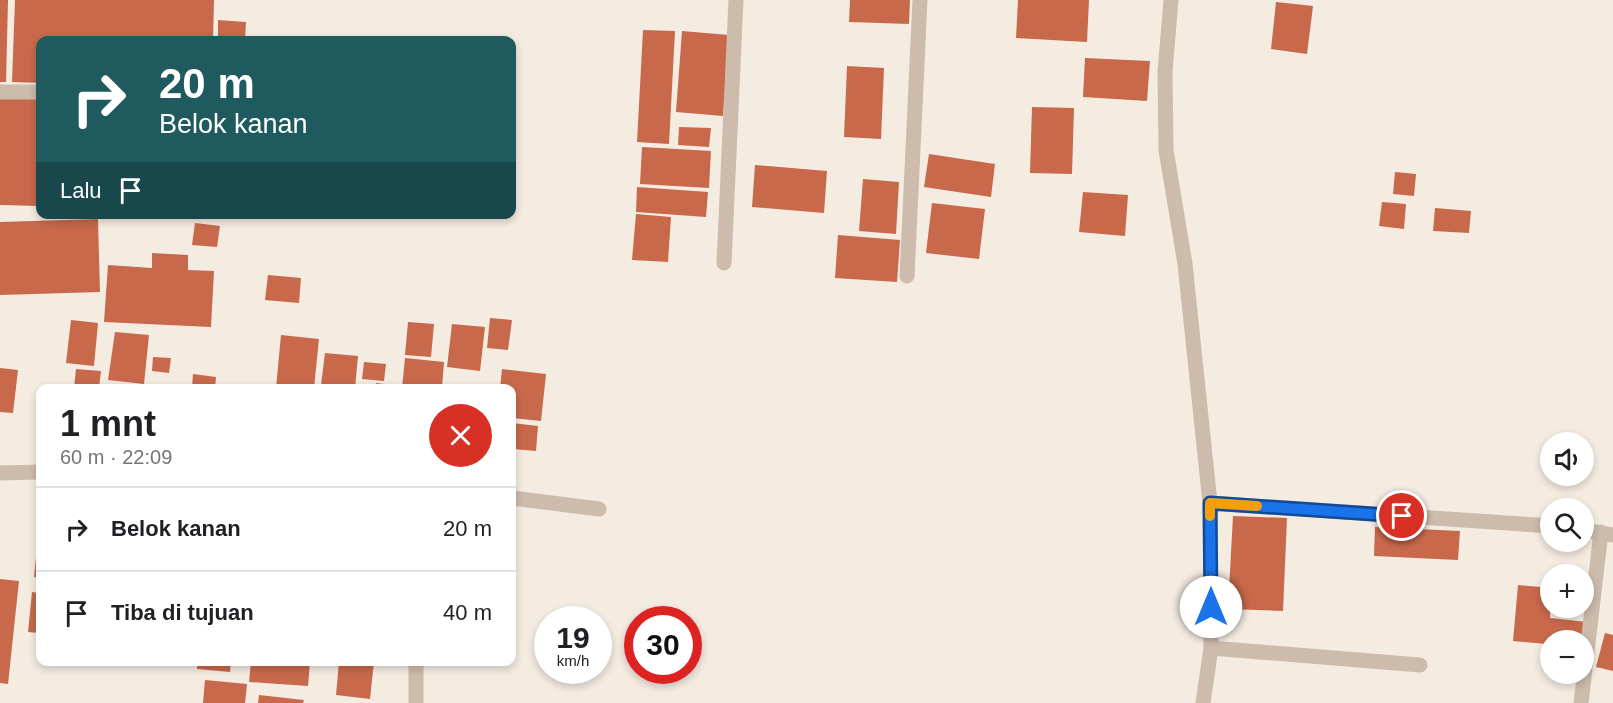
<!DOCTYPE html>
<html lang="id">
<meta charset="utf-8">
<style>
:root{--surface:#fff;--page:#f2f2f2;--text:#202124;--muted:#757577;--line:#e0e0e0}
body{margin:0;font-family:Helvetica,sans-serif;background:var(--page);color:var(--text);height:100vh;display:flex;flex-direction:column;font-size:22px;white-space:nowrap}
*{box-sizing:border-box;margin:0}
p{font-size:20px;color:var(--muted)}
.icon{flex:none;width:33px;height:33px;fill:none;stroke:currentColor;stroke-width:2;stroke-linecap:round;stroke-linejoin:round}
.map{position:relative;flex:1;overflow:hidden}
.details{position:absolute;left:36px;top:384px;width:480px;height:282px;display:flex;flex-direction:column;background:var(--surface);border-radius:12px;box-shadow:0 3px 9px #0003}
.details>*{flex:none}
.guide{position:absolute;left:36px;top:36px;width:480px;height:183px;border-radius:12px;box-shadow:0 3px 9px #0003;background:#1f5a5e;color:#fff;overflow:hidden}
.tools{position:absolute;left:1540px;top:432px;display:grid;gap:12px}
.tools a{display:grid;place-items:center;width:54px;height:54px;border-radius:50%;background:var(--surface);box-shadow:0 3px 9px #0003;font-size:30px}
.speed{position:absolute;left:534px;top:606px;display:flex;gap:12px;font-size:30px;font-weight:700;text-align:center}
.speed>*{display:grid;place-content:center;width:78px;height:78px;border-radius:50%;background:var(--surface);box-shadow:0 3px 9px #0003;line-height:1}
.speed small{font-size:15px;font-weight:400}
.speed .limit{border:9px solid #d22;background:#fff;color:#111}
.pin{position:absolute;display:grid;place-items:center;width:51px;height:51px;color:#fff;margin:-26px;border:3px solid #fff;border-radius:50%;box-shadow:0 2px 6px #0007}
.me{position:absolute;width:66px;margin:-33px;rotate:0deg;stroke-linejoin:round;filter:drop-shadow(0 0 4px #0008)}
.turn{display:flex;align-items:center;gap:21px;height:126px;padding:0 24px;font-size:27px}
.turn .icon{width:78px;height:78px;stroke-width:2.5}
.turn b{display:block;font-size:42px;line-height:51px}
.then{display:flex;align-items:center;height:57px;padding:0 24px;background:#0003;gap:12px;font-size:22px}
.round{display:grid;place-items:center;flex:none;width:63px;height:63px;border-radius:32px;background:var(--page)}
.overview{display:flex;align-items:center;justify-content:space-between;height:102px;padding:0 24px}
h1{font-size:36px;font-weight:800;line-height:45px}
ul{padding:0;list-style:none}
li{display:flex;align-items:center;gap:18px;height:84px;padding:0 24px;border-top:2px solid var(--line)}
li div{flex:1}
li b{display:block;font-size:22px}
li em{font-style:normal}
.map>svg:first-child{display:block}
.building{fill:#c8694b}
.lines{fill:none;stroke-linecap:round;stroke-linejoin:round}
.minor{stroke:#cdbbac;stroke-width:15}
.route-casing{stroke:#114b97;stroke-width:15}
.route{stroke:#1a73e8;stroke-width:10}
.slow{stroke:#f59e0b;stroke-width:10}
</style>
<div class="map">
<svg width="1613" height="703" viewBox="0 0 1613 703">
<rect width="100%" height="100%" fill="#f4ebe1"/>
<g class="building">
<polygon points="0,0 8,0 6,82 0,82"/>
<polygon points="15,0 214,0 213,40 40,40 40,83 12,82"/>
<polygon points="850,0 910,0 909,24 849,22"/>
<polygon points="1018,0 1089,0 1087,42 1016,38"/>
<polygon points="1276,2 1313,6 1307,54 1271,49"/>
<polygon points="218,20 246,22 245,40 218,40"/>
<polygon points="643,30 675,31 669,144 637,142"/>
<polygon points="682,31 729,35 723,116 676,112"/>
<polygon points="1085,58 1150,61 1147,101 1083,97"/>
<polygon points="847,66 884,68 881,139 844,137"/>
<polygon points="0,93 40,94 40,206 0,205"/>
<polygon points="1032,107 1074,108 1072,174 1030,173"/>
<polygon points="679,127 711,128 709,147 678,145"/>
<polygon points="642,147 711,151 709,188 640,184"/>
<polygon points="929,154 995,164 991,197 924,187"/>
<polygon points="755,165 827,171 824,213 752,207"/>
<polygon points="1395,172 1416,174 1414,196 1393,194"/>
<polygon points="863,179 899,182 896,234 859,231"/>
<polygon points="637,187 708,192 706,217 636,212"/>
<polygon points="1083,192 1128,195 1125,236 1079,232"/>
<polygon points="1382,202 1406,204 1404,229 1379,226"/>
<polygon points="932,203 985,209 979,259 926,253"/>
<polygon points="1435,208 1471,211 1469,233 1433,231"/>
<polygon points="636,214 671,217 668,262 632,260"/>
<polygon points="98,219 100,292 0,295 0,222"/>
<polygon points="195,223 220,226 217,247 192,245"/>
<polygon points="838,235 900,240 897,282 835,278"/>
<polygon points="152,253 188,255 188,270 214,271 211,327 104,322 108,265 152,268"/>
<polygon points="268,275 301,278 299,303 265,300"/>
<polygon points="490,318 512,320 508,350 487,348"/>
<polygon points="71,320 98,323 94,366 66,363"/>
<polygon points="408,322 434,324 431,357 405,355"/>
<polygon points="452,324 485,327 480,371 447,367"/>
<polygon points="115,332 149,335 144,384 108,380"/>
<polygon points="281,335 319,339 314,388 276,388"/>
<polygon points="325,353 358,356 355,388 321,385"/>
<polygon points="153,357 171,358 169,373 152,371"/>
<polygon points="405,358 444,362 442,388 402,388"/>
<polygon points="364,362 386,364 384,381 362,379"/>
<polygon points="0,368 18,370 13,413 0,412"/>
<polygon points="76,369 101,371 99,388 74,388"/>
<polygon points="502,369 546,374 541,421 512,418 512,388 500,388"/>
<polygon points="193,374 216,377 215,388 192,388"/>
<polygon points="376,383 400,386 400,388 375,388"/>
<polygon points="512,423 538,426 536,451 512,449"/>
<polygon points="1233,516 1287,518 1283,611 1228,609"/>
<polygon points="1375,527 1460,531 1458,560 1374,556"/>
<polygon points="39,528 40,528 40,578 34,577"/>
<polygon points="0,579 19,581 8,684 0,683"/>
<polygon points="1518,585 1551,588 1550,618 1587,622 1585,640 1547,640 1547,644 1513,641"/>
<polygon points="32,592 40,593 40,633 28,632"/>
<polygon points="1605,633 1613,635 1613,671 1596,667"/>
<polygon points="197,662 231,662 230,672 197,669"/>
<polygon points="251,662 310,662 308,686 249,682"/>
<polygon points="339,662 374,662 370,699 336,695"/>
<polygon points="205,680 247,684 245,703 203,703"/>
<polygon points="259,695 304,700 303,703 258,703"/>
</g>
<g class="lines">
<g class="minor">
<polyline points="1171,0 1165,72 1166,150 1185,264 1210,503 1211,648 1203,703"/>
<polyline points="0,92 40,92"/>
<polyline points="724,263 736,0"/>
<polyline points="907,276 920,0"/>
<polyline points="0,473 40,472"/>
<polyline points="512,498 599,509"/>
<polyline points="1210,503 1551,526"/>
<polyline points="1584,530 1613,535"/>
<polyline points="1211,648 1420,665"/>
<polyline points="416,662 416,703"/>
<polyline points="1581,703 1601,532"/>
</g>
</g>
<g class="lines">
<defs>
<polyline id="route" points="1211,607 1210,503 1402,516"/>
</defs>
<use href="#route" class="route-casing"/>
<use href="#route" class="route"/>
<polyline class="slow" points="1210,516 1210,503 1257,506"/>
</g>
</svg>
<div class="tools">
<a><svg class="icon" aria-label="sound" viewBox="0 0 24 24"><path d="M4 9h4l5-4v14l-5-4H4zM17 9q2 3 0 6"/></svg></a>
<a><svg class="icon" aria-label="search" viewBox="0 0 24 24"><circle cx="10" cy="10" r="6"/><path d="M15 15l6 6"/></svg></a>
<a>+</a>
<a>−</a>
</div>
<div class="speed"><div>19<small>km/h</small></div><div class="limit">30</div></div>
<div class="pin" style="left:1402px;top:516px;background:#d93025"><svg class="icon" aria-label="arrive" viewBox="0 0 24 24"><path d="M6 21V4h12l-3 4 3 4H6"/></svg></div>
<svg class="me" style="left:1211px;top:607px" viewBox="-20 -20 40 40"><circle r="19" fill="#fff"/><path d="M0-13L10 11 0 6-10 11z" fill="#1a73e8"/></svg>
<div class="guide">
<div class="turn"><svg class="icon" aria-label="right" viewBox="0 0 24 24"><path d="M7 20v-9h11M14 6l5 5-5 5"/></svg><div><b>20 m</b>Belok kanan</div></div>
<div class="then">Lalu<svg class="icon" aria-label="arrive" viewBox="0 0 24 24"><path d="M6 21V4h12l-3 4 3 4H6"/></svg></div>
</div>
<section class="details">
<div class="overview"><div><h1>1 mnt</h1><p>60 m · 22:09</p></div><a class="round" style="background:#d93025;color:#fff"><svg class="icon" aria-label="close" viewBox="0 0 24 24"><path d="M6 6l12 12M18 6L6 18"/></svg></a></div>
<ul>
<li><svg class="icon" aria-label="right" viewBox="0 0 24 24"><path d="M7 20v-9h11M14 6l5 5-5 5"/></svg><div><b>Belok kanan</b></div><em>20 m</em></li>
<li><svg class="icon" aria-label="arrive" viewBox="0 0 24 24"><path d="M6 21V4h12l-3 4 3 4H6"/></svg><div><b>Tiba di tujuan</b></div><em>40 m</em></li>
</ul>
</section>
</div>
